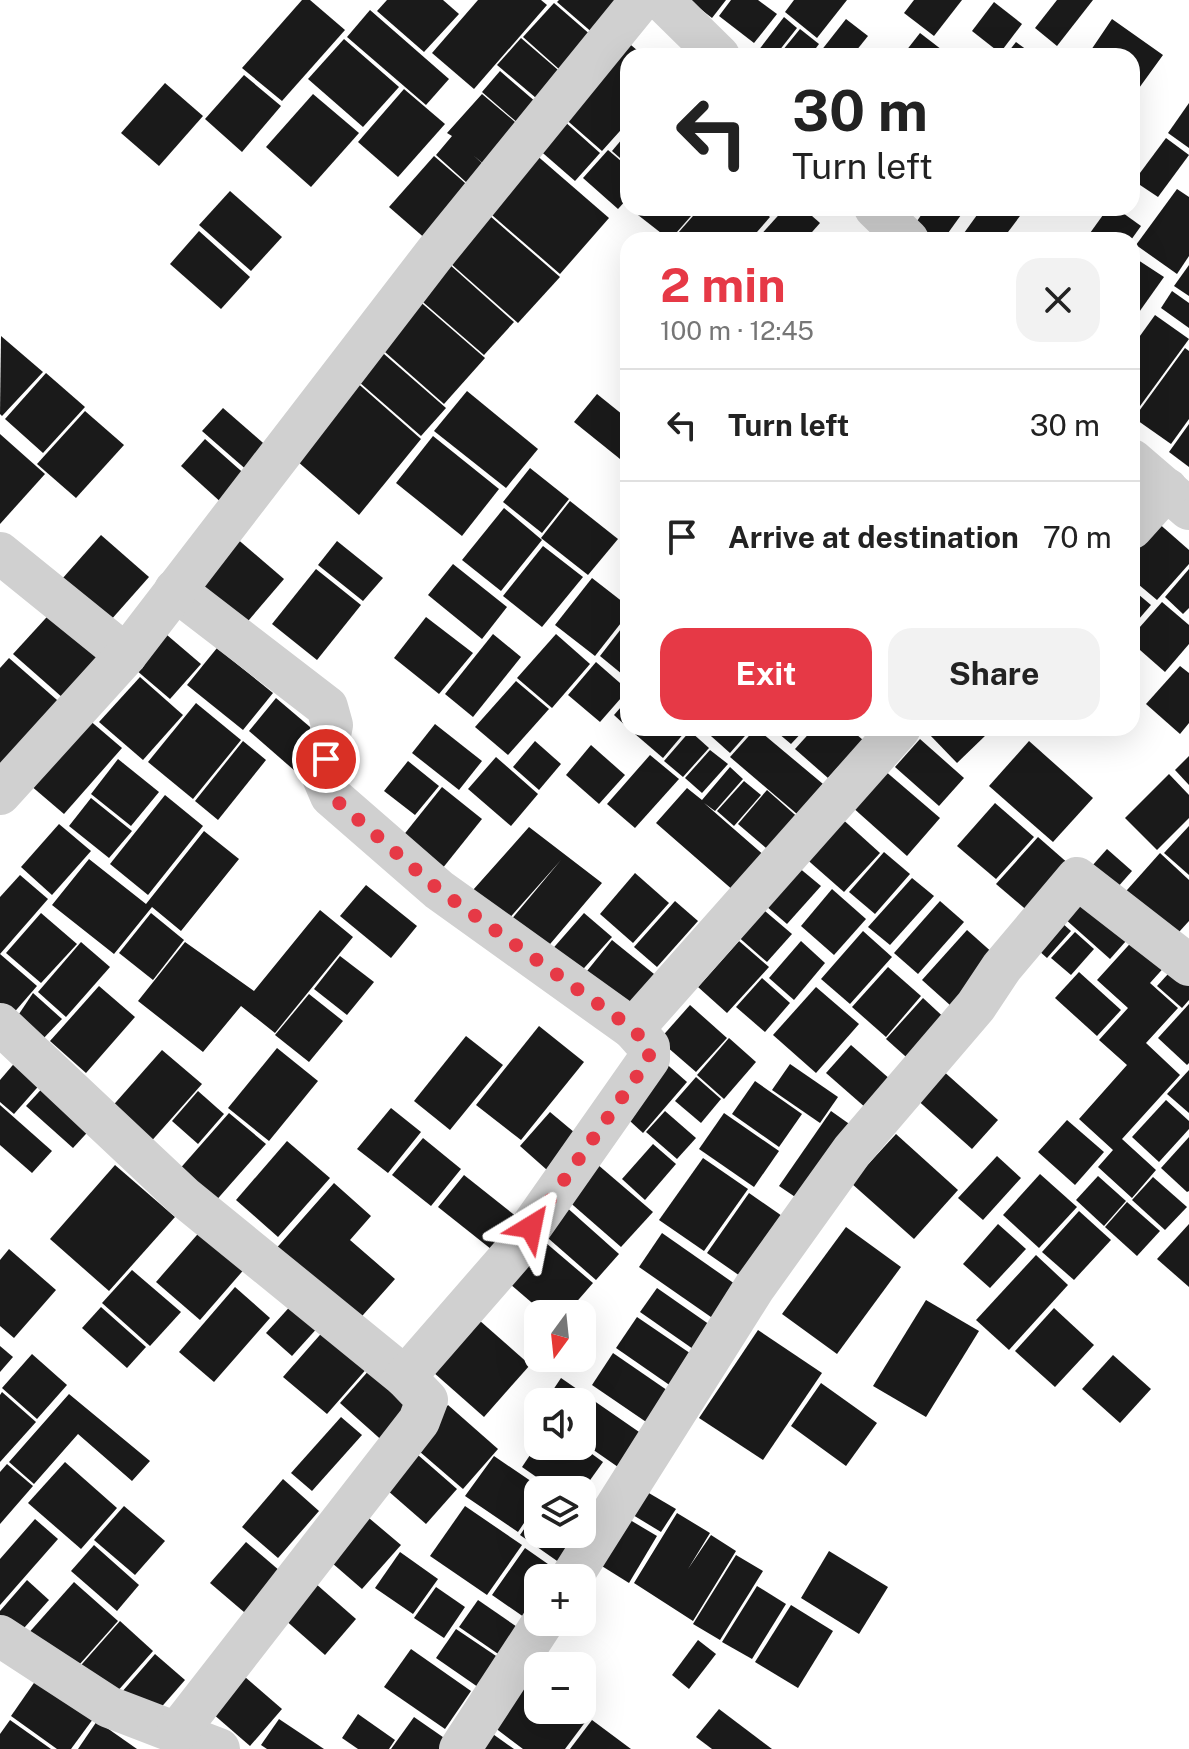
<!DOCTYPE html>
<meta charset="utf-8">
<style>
:root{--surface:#fff;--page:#f2f2f2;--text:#222;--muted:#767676;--line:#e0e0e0;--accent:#e63946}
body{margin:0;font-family:"Public Sans",sans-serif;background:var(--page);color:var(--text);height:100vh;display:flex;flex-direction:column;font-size:30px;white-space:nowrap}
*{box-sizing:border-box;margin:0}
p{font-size:26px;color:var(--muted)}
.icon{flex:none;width:44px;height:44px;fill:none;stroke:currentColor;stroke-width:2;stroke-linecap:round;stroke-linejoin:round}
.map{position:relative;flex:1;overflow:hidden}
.details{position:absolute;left:620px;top:232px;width:520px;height:504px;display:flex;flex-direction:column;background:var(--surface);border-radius:24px;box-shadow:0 8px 32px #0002}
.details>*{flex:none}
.banner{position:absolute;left:620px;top:48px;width:520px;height:168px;border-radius:24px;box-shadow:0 8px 32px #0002;background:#fff;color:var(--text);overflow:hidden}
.needle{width:52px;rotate:195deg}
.tools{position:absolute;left:524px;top:1300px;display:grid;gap:16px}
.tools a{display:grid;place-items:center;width:72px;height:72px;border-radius:16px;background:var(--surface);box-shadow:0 8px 32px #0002;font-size:40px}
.pin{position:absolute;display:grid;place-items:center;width:68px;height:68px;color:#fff;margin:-34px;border:4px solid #fff;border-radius:50%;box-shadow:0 2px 8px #0007}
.me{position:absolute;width:88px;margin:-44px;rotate:35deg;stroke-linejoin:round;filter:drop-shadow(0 0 6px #0008)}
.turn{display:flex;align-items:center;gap:28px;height:168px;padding:0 40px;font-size:36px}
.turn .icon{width:104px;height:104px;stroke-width:2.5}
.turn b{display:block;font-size:56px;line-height:68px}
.round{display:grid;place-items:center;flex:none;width:84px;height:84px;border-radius:24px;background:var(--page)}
.headline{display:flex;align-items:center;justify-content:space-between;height:136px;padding:0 40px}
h1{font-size:48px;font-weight:700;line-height:60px;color:var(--accent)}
.cta{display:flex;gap:16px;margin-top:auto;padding:16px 40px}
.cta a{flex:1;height:92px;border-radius:24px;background:var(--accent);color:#fff;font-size:32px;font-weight:700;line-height:92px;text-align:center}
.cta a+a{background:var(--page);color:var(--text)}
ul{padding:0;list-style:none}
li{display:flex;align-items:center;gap:24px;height:112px;padding:0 40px;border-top:2px solid var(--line)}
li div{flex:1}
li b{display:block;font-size:30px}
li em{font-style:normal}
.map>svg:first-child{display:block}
.building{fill:#1a1a1a}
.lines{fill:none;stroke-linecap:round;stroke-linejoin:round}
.minor{stroke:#d0d0d0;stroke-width:42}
.route{stroke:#e63946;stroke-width:14;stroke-dasharray:0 25.2}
</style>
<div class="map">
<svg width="1189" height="1749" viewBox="0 0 1189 1749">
<rect width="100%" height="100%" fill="#fff"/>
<g class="building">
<polygon points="302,0 310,0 345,30 282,101 242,68"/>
<polygon points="387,0 443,0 459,14 424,52 377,11"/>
<polygon points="478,0 541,0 547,5 474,89 432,53"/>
<polygon points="559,0 626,0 602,41 557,2"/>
<polygon points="689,0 726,0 712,18"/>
<polygon points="731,0 758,0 777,14 754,43 719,16"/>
<polygon points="794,0 847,0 817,38 785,12"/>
<polygon points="914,0 962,0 934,36 904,13"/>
<polygon points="1057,0 1093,0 1057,46 1035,28"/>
<polygon points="994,2 1022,24 1000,53 972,31"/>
<polygon points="554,3 600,43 569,78 523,37"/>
<polygon points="370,10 449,79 426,105 347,37"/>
<polygon points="784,17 797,28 775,56 764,56 758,51"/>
<polygon points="846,19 868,36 852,56 817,56"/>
<polygon points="1112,19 1163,55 1134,95 1132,56 1087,56"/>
<polygon points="800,29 819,44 810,56 778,56"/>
<polygon points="920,33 950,56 902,56"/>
<polygon points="619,35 644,56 628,56 628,122 602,151 554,109"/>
<polygon points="521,38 572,82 549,109 497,65"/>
<polygon points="344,39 399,87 363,127 308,79"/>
<polygon points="1016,42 1035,56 1005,56"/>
<polygon points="500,71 544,109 526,130 482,92"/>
<polygon points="244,75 281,106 242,152 205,119"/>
<polygon points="165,83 203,116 159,166 121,133"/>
<polygon points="404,89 445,124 398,177 358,142"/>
<polygon points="313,94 359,133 311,187 266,147"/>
<polygon points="482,94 528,133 493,172 473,155 493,173 477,192 436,155 452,136 447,133"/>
<polygon points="1189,103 1189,148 1168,133"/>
<polygon points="554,112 600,153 575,181 529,141"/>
<polygon points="628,132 628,165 612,151"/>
<polygon points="1166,138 1189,155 1158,197 1134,181"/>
<polygon points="527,147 609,218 560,274 477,202"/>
<polygon points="608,150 628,167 628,198 618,209 583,178"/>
<polygon points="434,156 480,196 435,247 389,207"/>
<polygon points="1177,189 1189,197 1189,256 1177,274 1136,245"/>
<polygon points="230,191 282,237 251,271 199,225"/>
<polygon points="629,208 698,208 670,240"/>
<polygon points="700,208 760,208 770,217 750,240 686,240 678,233"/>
<polygon points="785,208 803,208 820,223 805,240 756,240"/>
<polygon points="926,208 966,208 943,240 937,240 915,224"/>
<polygon points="982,208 1026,208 1002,240 959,240"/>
<polygon points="1108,208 1116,208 1141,226 1131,240 1085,240"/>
<polygon points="482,209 560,277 518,323 441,255"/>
<polygon points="199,231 250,277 221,309 170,264"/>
<polygon points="440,256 514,322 484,355 409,290"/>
<polygon points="1138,260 1164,277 1132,322 1132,268"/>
<polygon points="1189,265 1189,296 1174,286"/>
<polygon points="1172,291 1189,303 1189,328 1161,308"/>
<polygon points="417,299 485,358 444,404 377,345"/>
<polygon points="1155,315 1189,339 1135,413 1132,347"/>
<polygon points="1,336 43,372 2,416 0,414"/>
<polygon points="376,347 446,408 421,436 351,375"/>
<polygon points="1185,348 1189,351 1189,419 1171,444 1134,418"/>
<polygon points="46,373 85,407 43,453 5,419"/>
<polygon points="354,380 421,439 359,515 289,454"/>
<polygon points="467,391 538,449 506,488 434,431"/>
<polygon points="597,394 628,419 628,459 625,463 574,422"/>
<polygon points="223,408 270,449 249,472 202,431"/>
<polygon points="85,411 124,445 76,498 37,464"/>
<polygon points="1189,424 1189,467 1169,452"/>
<polygon points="0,434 45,474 0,524"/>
<polygon points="433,436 499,489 462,536 396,483"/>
<polygon points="205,439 249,478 224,505 181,466"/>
<polygon points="530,468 569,499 542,533 503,502"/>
<polygon points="570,501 618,539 588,575 541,538"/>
<polygon points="504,508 542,540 501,591 462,560"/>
<polygon points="1156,521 1189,550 1189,564 1157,600 1132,579 1132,548"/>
<polygon points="101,535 149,577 110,621 62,579"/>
<polygon points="235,537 284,579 237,634 187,591"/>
<polygon points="337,541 383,578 363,601 318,565"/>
<polygon points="543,546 583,577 542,627 503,596"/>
<polygon points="453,564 507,607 482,639 428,595"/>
<polygon points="316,569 361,605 317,660 272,624"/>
<polygon points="1189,569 1189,608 1183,614 1165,597"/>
<polygon points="592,578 628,606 628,614 595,656 555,625"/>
<polygon points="1132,589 1151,605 1132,627"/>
<polygon points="1162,602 1189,625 1189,644 1165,672 1132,643 1132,636"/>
<polygon points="56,607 105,651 63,698 13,654"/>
<polygon points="426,617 473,653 439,694 394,658"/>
<polygon points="628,620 628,679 600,656"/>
<polygon points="493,634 521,657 473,717 445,694"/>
<polygon points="556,634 590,664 552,708 517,678"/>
<polygon points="167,635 201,664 170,699 136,670"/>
<polygon points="217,648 273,693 243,730 187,685"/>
<polygon points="9,658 65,707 0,766 0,668"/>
<polygon points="596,662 628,690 600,722 568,695"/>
<polygon points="1180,666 1189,673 1189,723 1180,734 1146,704"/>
<polygon points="140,677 183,715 143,760 99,722"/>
<polygon points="516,681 549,709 508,755 475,727"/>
<polygon points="276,698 323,738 295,771 249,731"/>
<polygon points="628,699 628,728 614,715"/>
<polygon points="196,703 241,740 193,799 148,762"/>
<polygon points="88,719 122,748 64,814 30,785"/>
<polygon points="435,724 482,761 459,790 412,753"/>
<polygon points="628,728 681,728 685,732 663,758"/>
<polygon points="702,728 752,728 730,753"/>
<polygon points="756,728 823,784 797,814 730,757"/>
<polygon points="772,728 806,728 791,744"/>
<polygon points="814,728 849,728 863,740 828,778 795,749"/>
<polygon points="933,728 979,728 986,735 957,763 928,733"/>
<polygon points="690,731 709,748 683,777 664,761"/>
<polygon points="920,739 964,778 939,806 895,767"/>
<polygon points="243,741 266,760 218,820 195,801"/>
<polygon points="535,741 561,764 539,790 513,767"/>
<polygon points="1029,741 1093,798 1053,842 989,786"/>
<polygon points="591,745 625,775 599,804 566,775"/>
<polygon points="710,750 728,764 702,793 685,778"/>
<polygon points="650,755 679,779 635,828 607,804"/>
<polygon points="1189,756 1189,785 1175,770"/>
<polygon points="496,757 538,794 511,826 468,789"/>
<polygon points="118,759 159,792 131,826 91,794"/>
<polygon points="408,761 439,786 415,815 384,791"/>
<polygon points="730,767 743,779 715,811 704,803 765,856 734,891 656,823 687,788 702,800"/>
<polygon points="884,770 940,818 907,856 851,806"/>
<polygon points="1169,774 1189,795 1189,818 1157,850 1125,818"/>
<polygon points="744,781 761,795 734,826 717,811"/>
<polygon points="442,787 482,819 442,869 402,837"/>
<polygon points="767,790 802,821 773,854 738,824"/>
<polygon points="165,795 203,826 148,895 110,864"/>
<polygon points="91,798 132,831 109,858 69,826"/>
<polygon points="995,803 1034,837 996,879 957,846"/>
<polygon points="839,816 880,853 844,892 803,856"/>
<polygon points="59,824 91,851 52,895 21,867"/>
<polygon points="1189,826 1189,875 1164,853"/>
<polygon points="529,827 602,883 545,950 510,921 561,860 507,921 473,890"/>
<polygon points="204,831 239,859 181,931 152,907 114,954 52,905 89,859 146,904"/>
<polygon points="1038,837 1078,872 1036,918 996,884"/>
<polygon points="1107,849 1132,871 1109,897 1084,875"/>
<polygon points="884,852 910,874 875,914 849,892"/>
<polygon points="1160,853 1189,880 1189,921 1168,944 1119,899"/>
<polygon points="792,862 821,886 787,924 759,900"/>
<polygon points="635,873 669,903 633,943 600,914"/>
<polygon points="20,875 48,899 0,954 0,897"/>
<polygon points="912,878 934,896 890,945 868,927"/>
<polygon points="1079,883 1134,932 1110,959 1055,910"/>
<polygon points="366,885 417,926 391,958 340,916"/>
<polygon points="832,889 866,919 834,955 801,926"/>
<polygon points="675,901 698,921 657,967 634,947"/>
<polygon points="940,901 964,922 918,974 894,953"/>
<polygon points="759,906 792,934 767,962 735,934"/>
<polygon points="320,910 353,937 275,1033 241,1006 203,1052 138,1001 185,942 254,991"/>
<polygon points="41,913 77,944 41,983 6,953"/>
<polygon points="151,913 184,940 153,980 119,953"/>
<polygon points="584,913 612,937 576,977 549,953"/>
<polygon points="1052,914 1071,931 1047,958 1028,941"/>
<polygon points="967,930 1004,963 960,1014 922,980"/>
<polygon points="863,931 892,957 850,1004 821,979"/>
<polygon points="1075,932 1094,949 1071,975 1051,958"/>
<polygon points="1137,936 1168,963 1150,983 1178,1008 1146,1043 1180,1075 1122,1139 1156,1170 1132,1198 1098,1167 1113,1150 1079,1119 1127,1065 1099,1040 1128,1008 1097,980"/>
<polygon points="612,940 659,978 630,1014 583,976"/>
<polygon points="739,941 769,967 727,1013 698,987"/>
<polygon points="801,941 825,963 794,1000 769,978"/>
<polygon points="81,942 110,967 66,1017 38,992"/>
<polygon points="0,954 37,986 11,1016 0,1006"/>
<polygon points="340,956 374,982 347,1015 314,989"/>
<polygon points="1179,962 1189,972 1189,1000 1182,1008 1157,986"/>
<polygon points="888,967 921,996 886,1037 852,1007"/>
<polygon points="1079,972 1121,1010 1097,1036 1055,998"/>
<polygon points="762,978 790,1003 765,1032 736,1007"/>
<polygon points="99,986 135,1017 86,1073 50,1041"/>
<polygon points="816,987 859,1024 816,1073 773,1035"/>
<polygon points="33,993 62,1019 40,1042 17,1017"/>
<polygon points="309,994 343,1021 309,1062 275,1035"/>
<polygon points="923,998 950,1023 914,1064 886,1039"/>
<polygon points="1189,1004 1189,1063 1187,1065 1158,1038"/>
<polygon points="690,1005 727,1038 696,1072 659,1040"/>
<polygon points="539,1026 584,1062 521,1140 476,1105"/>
<polygon points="466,1036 503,1065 450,1130 414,1101"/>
<polygon points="729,1038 756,1062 724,1099 697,1075"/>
<polygon points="851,1045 899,1087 874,1115 826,1073"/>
<polygon points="277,1048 318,1081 269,1141 228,1108"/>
<polygon points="162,1050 202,1084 148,1145 109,1110"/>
<polygon points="18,1059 43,1081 14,1114 0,1102 0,1080"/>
<polygon points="662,1060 687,1082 643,1133 618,1110"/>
<polygon points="790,1064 838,1097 820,1123 772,1090"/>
<polygon points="941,1069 998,1120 972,1149 914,1097"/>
<polygon points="1189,1070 1189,1113 1167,1094"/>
<polygon points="696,1077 721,1099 701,1123 675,1101"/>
<polygon points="755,1081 802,1114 779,1147 732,1114"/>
<polygon points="48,1082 96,1123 73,1148 26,1106"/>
<polygon points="198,1091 224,1114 198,1144 172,1121"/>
<polygon points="1166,1100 1189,1121 1189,1129 1159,1162 1132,1137"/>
<polygon points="0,1105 52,1151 32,1173 0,1145"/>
<polygon points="391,1108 421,1132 388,1173 357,1149"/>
<polygon points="665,1111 696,1138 677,1159 646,1132"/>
<polygon points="831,1111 862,1133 810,1207 779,1186"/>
<polygon points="550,1112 587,1143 556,1178 520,1146"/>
<polygon points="229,1113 266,1144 213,1204 177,1172"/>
<polygon points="724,1113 779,1151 754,1187 699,1149"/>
<polygon points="1067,1120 1104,1152 1075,1185 1038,1152"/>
<polygon points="896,1134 958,1190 914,1239 851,1183"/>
<polygon points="1189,1137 1189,1191 1187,1192 1161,1168"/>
<polygon points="423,1138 461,1169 431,1206 392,1175"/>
<polygon points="287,1141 330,1178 278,1237 236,1200"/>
<polygon points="653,1144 676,1164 645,1200 622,1179"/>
<polygon points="997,1156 1021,1178 983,1220 958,1198"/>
<polygon points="703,1158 748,1189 704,1251 659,1220"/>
<polygon points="597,1164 653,1212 621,1247 566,1199"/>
<polygon points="115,1165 175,1217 109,1291 50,1239"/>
<polygon points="1040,1174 1077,1207 1039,1248 1003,1215"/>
<polygon points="464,1175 522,1221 496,1253 438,1207"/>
<polygon points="1098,1176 1126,1201 1104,1226 1076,1200"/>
<polygon points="1153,1177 1187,1207 1165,1230 1132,1200"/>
<polygon points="334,1183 371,1216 350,1240 395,1279 355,1324 273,1252"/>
<polygon points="749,1193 795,1225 753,1285 707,1253"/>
<polygon points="1127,1202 1160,1231 1137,1256 1105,1227"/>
<polygon points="564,1205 619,1254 596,1280 541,1232"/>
<polygon points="1079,1211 1111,1240 1074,1280 1042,1252"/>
<polygon points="998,1224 1026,1249 990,1288 963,1264"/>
<polygon points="1189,1224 1189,1287 1157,1259"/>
<polygon points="846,1227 901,1267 837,1354 782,1314"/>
<polygon points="203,1228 247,1266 200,1320 156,1282"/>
<polygon points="662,1233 745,1291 721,1324 639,1267"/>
<polygon points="539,1237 593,1283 566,1314 545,1314 503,1278"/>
<polygon points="9,1249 56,1290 14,1338 0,1326 0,1260"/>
<polygon points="1036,1255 1068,1285 1009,1350 976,1320"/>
<polygon points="132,1270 181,1312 150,1346 102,1303"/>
<polygon points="235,1287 270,1318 214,1382 179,1352"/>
<polygon points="657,1288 723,1334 706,1358 640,1312"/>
<polygon points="926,1300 979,1331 926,1417 873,1386"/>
<polygon points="294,1302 320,1325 292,1356 266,1333"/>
<polygon points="101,1307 146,1347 127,1368 82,1328"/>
<polygon points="1054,1308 1094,1345 1055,1387 1015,1351"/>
<polygon points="637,1317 703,1362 681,1393 616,1348"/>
<polygon points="479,1320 530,1365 484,1417 433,1372"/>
<polygon points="326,1328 369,1366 327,1414 283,1377"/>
<polygon points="758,1330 822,1373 763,1460 699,1418"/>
<polygon points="0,1346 13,1357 0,1372"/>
<polygon points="613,1353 677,1397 655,1428 592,1385"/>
<polygon points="32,1354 67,1385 37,1419 2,1388"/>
<polygon points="1113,1355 1151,1389 1120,1423 1082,1389"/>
<polygon points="371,1368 418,1409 386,1444 340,1403"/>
<polygon points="561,1378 642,1434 618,1467 582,1442 582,1402 545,1402"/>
<polygon points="821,1383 877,1423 846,1466 791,1426"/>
<polygon points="2,1392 36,1422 0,1462 0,1395"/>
<polygon points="69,1394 150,1461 132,1481 78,1434 34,1484 9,1462"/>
<polygon points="448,1405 498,1449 463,1489 412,1445"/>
<polygon points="341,1417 362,1435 312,1491 291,1473"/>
<polygon points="536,1446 581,1446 603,1462 583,1490 555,1490 522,1467"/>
<polygon points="418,1455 457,1489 426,1524 387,1490"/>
<polygon points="494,1456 544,1490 538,1490 538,1502 518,1532 465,1496"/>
<polygon points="65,1462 117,1508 81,1549 28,1503"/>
<polygon points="7,1464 33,1486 0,1524 0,1472"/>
<polygon points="283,1479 319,1511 278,1558 242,1527"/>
<polygon points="642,1489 676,1509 661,1532 628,1512"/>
<polygon points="124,1506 165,1541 135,1575 94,1540"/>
<polygon points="465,1506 522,1545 487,1595 430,1556"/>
<polygon points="538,1509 538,1534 582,1534 582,1515 599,1527 570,1570 520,1535"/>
<polygon points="363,1513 401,1545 362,1589 324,1556"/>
<polygon points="677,1513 710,1533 688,1569 711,1535 736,1551 693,1621 634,1583"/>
<polygon points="625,1517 657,1536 629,1583 597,1563"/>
<polygon points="35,1519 58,1539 0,1605 0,1559"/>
<polygon points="246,1542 287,1577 251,1618 210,1583"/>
<polygon points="94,1545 139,1585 117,1611 71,1571"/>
<polygon points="525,1548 568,1578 538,1578 538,1618 534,1624 492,1595"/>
<polygon points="829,1551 888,1587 859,1634 801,1598"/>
<polygon points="400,1552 438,1579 413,1614 375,1588"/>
<polygon points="736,1555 763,1571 720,1640 693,1624"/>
<polygon points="307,1576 356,1619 325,1655 275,1611"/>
<polygon points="27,1580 49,1600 16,1637 0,1624 0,1611"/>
<polygon points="74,1582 118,1621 71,1674 26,1636"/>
<polygon points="757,1586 786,1604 752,1659 722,1642"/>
<polygon points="436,1587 465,1607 444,1638 414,1618"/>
<polygon points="478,1600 523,1631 504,1658 459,1627"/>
<polygon points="791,1605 833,1631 798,1688 755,1662"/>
<polygon points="120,1621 153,1651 108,1702 75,1672"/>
<polygon points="456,1629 508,1664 488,1694 436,1658"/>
<polygon points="698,1640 716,1654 689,1689 672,1675"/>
<polygon points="411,1649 471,1691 445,1729 384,1687"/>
<polygon points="155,1654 185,1680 151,1719 121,1693"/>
<polygon points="237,1670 282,1709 250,1746 205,1707"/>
<polygon points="526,1676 538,1685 538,1710 572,1710 586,1721 565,1749 523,1749 490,1724"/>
<polygon points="36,1680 93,1719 71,1749 57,1749 11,1716"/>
<polygon points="719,1709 772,1749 712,1749 696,1737"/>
<polygon points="358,1714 395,1740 389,1749 358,1749 342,1738"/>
<polygon points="414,1717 450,1742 445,1749 391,1749"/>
<polygon points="279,1719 324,1749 267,1749 261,1745"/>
<polygon points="10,1720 51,1749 0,1749 0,1734"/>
<polygon points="592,1720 631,1749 570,1749"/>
<polygon points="97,1721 137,1749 78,1749"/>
<polygon points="490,1732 514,1749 477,1749"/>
</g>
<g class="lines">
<g class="minor">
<polyline points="662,0 719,56"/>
<polyline points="875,208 908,240"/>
<polyline points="1132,460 1189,509"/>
<polyline points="1132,528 1167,489"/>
<polyline points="0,553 126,655"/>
<polyline points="175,590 327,707 332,725 322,775 331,796 439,890 633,1029"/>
<polyline points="0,794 126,655 436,252 641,0"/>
<polyline points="0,1024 184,1197 405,1377"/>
<polyline points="571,1578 754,1288 852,1151 976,1006 1002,967 1077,878 1189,965"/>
<polyline points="0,1636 109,1707 219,1749"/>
<polyline points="178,1731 419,1421 427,1400 405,1377 513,1253 649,1059 649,1047 633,1029 900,728"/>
<polyline points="460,1749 543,1622"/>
</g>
</g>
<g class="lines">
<polyline class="route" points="326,759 322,775 331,796 439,890 633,1029 649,1047 649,1059 531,1227"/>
</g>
</svg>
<div class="tools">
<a><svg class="needle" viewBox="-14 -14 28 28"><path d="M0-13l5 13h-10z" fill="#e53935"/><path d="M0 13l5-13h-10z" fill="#767676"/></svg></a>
<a><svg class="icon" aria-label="sound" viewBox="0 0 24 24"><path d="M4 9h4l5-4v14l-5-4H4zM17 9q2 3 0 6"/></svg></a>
<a><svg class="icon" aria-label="layers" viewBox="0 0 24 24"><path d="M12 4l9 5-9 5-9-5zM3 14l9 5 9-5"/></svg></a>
<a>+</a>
<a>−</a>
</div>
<div class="pin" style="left:326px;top:759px;background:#d93025"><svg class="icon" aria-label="arrive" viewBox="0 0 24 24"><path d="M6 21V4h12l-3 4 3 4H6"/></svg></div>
<svg class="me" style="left:531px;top:1227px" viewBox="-20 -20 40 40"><path d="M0-17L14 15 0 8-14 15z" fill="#e63946" stroke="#fff" stroke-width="4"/></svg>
<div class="banner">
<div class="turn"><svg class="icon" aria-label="left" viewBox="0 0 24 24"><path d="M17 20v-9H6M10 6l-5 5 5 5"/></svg><div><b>30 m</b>Turn left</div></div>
</div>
<section class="details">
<div class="headline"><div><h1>2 min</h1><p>100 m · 12:45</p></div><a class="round"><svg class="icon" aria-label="close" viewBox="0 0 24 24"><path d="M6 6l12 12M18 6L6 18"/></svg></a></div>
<ul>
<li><svg class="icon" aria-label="left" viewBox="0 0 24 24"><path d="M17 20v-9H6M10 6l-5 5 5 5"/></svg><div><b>Turn left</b></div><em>30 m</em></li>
<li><svg class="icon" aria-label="arrive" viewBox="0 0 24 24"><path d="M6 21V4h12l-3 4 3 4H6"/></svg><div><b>Arrive at destination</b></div><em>70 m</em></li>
</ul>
<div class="cta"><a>Exit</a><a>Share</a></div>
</section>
</div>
